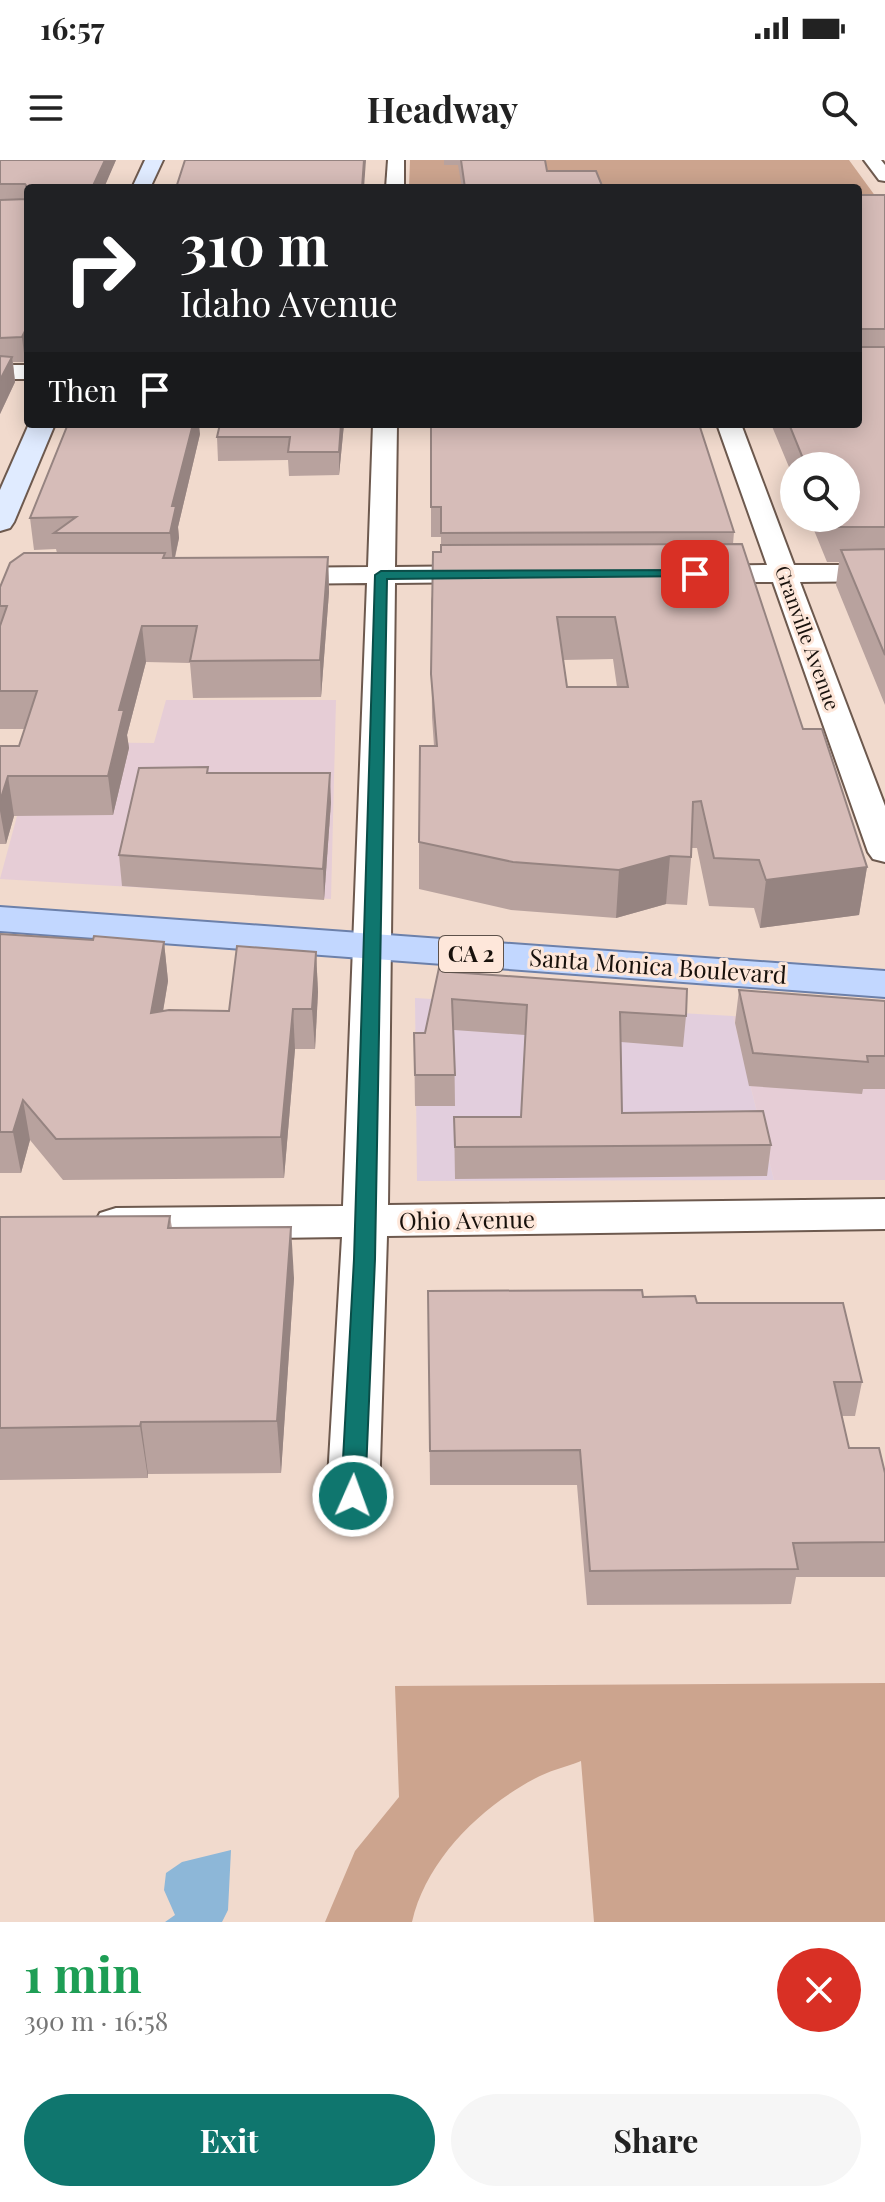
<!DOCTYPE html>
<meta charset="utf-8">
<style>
:root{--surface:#fff;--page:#f6f6f6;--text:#222;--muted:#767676;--accent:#0f766e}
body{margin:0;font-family:"Playfair Display",serif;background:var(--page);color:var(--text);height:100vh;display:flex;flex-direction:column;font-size:30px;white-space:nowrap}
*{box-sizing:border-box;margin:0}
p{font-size:26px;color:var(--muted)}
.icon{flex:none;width:44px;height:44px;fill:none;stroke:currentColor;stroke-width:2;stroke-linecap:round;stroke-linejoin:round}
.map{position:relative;height:1762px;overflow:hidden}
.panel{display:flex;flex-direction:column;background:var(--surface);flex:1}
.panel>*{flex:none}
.top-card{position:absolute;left:24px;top:24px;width:838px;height:244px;border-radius:8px;box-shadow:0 4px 20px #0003;background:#202124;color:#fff;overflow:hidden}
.tools{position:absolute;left:780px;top:292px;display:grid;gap:16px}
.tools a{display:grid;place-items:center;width:80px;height:80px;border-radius:50%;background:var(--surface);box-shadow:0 4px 20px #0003;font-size:40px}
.pin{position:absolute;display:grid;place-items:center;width:68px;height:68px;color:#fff;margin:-34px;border-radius:16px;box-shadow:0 4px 12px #0006}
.me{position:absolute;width:88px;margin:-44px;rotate:2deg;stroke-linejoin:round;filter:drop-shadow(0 0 6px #0008)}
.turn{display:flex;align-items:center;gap:28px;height:168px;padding:0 24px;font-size:36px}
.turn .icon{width:104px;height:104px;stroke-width:2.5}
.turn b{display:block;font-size:56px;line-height:68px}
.then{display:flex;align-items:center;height:76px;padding:0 24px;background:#0003;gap:16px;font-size:30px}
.round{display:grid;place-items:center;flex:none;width:84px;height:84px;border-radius:42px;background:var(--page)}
.overview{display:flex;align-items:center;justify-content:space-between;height:136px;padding:0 24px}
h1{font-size:48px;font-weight:700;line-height:60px;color:#1e9e55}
.action{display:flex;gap:16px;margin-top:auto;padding:16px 24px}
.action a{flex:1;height:92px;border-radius:48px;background:var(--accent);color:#fff;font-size:32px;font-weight:700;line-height:92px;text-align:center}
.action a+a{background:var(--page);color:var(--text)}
.status{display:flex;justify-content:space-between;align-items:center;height:56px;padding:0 40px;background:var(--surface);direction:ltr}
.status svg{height:22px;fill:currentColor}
header{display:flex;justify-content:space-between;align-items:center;height:104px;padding:0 24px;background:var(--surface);font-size:36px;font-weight:700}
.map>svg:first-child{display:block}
.commercial{fill:#e6cdd6}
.industrial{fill:#e2cedd}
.green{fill:#cca48e}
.water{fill:#8db7d8}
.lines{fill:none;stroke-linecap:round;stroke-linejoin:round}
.street-casing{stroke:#6d594e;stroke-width:4}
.secondary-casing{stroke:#6d594e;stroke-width:4}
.primary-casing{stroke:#6c80aa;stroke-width:4}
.street{fill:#fff;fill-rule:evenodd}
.secondary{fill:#e0ebff;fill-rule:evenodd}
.primary{fill:#c2d7ff;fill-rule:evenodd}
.wall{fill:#b8a29e;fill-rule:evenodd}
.shaded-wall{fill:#968481}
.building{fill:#d6bcb8;stroke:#968481;stroke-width:2;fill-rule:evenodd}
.route{fill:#0f766e;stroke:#0a4d48;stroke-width:2}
.labels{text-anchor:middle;stroke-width:6;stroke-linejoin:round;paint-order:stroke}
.far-street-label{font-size:20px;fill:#18110c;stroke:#fee7da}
.shield{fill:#fee7da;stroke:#5d514a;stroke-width:2}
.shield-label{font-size:22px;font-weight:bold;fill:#18110c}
.street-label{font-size:24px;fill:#18110c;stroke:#fee7da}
</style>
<div class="status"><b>16:57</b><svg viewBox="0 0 49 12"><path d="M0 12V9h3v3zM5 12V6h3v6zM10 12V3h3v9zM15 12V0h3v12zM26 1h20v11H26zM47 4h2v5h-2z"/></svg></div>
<header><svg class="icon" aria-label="menu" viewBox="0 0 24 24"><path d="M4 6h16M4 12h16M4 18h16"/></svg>Headway<svg class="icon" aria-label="search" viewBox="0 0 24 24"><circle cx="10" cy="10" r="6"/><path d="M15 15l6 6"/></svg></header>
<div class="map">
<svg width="885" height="1762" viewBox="0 0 885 1762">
<rect width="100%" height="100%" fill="#f1dacd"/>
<g class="commercial">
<polygon points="166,540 336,540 331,739 0,719 37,582 154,583"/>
<polygon points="733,856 885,871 885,1020 774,1020"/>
</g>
<polygon class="industrial" points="415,838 733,856 774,1020 417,1021"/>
<g class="green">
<polygon points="410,0 849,0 884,48 858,48 858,28 409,28"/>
<path d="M885,1523v239h-291l-13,-161c-15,6 -33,10 -47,18 -54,29 -108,81 -122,143h-87l30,-71 44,-54 -4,-111z"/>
</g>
<polygon class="water" points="231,1690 228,1750 222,1762 165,1762 175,1755 164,1730 166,1713 182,1702"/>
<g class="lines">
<defs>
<g id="street">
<polygon points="388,0 404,0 404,28 386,28"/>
<polygon points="864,0 881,0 885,5 885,21 879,20"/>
<rect x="0" y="205" width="28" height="14"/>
<polygon points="373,264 397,264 395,407 488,406 498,408 502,414 498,420 488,422 395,423 388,1045 885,1039 885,1069 387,1076 379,1336 371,1351 353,1357 335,1351 327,1336 342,1077 116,1080 100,1075 94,1064 100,1053 116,1048 343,1046 367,423 276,424 266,422 262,416 266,410 276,408 368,407"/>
<polygon points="717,264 741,264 794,405 885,405 885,421 800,422 885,646 885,702 873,699 868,692 773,422 696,422 686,420 682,414 686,408 696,406 767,405"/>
</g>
<g id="secondary">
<polygon points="145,0 163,0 150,28 132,28"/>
<polygon points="29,264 55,264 14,362 10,368 0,371 0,330"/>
</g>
<polygon id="primary" points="0,747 885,811 885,837 0,771"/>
</defs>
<use href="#street" class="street-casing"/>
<use href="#secondary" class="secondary-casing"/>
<use href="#primary" class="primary-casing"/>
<use href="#street" class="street"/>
<use href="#secondary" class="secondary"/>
<use href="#primary" class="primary"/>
</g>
<g class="wall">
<polygon points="0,0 116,0 25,202 13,202 15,222 0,254"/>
<polygon points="444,0 545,0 547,11 603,28 462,28 458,5 444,5"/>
<polygon points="858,35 885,35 885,545 836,425 839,402 827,402 809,358 846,358 846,306 794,306 794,319 771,264 858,264"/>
<polygon points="220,264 344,264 339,315 289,316 288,300 218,301 217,277"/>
<path d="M431,264l303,108 -1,12 70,185 64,138 -8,48 -99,13 -6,-20 -45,-2 -12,-58h-5l-5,57 -21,-1 -50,14 -105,-8 -92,-21v-47l15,-96 -2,-29 -1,-116 10,-49v-15h-10zM613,499l4,28h-50l-4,-27z"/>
<polygon points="200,274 178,367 179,378 175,398 328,397 329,432 321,537 193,538 190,503 146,502 127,575 129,588 113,655 14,656 6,684 0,684 0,586 19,586 25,569 0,569 0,427 57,393 56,389 34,390 30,358"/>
<polygon points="208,613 331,642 324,740 122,726 119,695"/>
<polygon points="0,774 93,780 164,782 168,821 163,851 229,851 316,792 318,832 315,889 295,889 284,1018 63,1020 30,980 21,1013 0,1013"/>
<polygon points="451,812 686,856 683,887 621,882 622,953 771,985 767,1016 455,1019 454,957 521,957 525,875 454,870 455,946 415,946 414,873 425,873"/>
<polygon points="739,830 885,841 885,929 863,929 862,934 749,926 735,863"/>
<polygon points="170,1056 172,1068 294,1118 281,1313 148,1314 148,1318 0,1320 0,1057"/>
<polygon points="428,1131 643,1137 697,1143 862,1222 855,1256 842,1256 849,1288 885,1313 885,1417 796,1417 791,1444 587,1445 577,1325 430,1325"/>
</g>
<g class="shaded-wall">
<polygon points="105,0 116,0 104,28 92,28"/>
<polygon points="364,0 366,0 364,28 362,28"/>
<polygon points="28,165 28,196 25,202 22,177"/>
<polygon points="12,197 15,222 0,254 0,220"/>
<polygon points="193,264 199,264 200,274 178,367 179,378 173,405 170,373 172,346"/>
<polygon points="341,264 344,264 339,315 339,292"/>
<polygon points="328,397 329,432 321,537 320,500"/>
<polygon points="142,466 146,502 127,575 129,588 113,655 108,616 119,550"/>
<polygon points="330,613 331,642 324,740 323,709"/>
<polygon points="8,616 14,656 6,684 0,651 0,641"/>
<polygon points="670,696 666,744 616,758 619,710"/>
<polygon points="867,707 859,755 760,768 766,720"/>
<polygon points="164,782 168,821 156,893 151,853"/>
<polygon points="316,792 318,832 315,889 312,849"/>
<polygon points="293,849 295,889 284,1018 281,977"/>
<polygon points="23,940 30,980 21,1013 13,972"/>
<polygon points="291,1067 294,1118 281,1313 277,1261"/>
<polygon points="141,1262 148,1314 148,1318 140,1266"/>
</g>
<g class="building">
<polygon points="0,0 105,0 92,28 28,28 25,24 0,24"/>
<polygon points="185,0 364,0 362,28 176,28"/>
<polygon points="461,0 545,0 547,11 596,11 603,28 465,28"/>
<polygon points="28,32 28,165 22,177 0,178 0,40 27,39"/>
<polygon points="858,35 885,35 885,169 860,169 860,187 885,187 885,367 831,367 827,358 846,358 846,306 806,306 789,264 858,264"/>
<polygon points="0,196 12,197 0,220"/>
<polygon points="68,264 193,264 172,346 176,346 170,373 54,373 76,357 30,358"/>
<polygon points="220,264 341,264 339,292 288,292 290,277 217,277"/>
<polygon points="431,264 699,264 734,372 441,373 441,347 431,347"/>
<path d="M742,384l61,185h19l45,138 -101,13 -7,-20 -45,-2 -13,-57 -8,1 -2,55 -21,-1 -51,14 -106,-8 -94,-20 1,-96h17l-6,-72 2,-122h8v-7zM557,457h58l13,70h-61z"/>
<polygon points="885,389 885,495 841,390"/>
<polygon points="24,393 165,393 163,398 328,397 320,500 190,501 197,466 142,466 119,550 124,550 108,616 8,616 0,641 0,586 19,586 37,531 0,531 0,466 7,446 0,446 0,427 10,403"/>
<polygon points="208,607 207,613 330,613 323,709 119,695 139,608"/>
<polygon points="0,774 93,780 94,776 164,782 151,853 169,850 229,851 237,786 316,792 312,849 293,849 281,977 56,979 23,940 13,972 0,972"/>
<polygon points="440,803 451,804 451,812 687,829 686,856 620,852 622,953 763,951 771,985 455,987 454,957 521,957 527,845 452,839 455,915 415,915 414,873 425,873"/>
<polygon points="739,830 885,841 885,896 867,896 868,902 753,893"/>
<polygon points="170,1056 168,1068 291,1067 277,1261 141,1262 140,1266 0,1268 0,1057"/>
<polygon points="642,1130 643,1137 695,1136 697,1143 843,1143 862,1222 834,1222 849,1288 879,1288 885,1313 885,1382 793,1383 798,1409 590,1411 580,1290 430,1291 428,1131"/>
</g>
<polygon class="route" points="695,410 700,411 700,416 387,419 375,1099 365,1336 362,1343 353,1346 345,1343 341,1336 354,1099 375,415 381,411"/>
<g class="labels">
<g class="far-street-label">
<text transform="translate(807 478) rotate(70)" y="7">Granville Avenue</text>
</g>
<rect class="shield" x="439" y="776" width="64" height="36" rx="6"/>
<g class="shield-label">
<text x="471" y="802">CA 2</text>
</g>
<g class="street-label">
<text transform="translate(658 807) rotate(4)" y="8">Santa Monica Boulevard</text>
<text transform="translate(467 1061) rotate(-1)" y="8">Ohio Avenue</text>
</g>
</g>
</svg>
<div class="tools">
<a><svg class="icon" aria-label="search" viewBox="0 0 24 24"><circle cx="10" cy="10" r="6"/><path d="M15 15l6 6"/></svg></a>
</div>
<div class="pin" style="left:695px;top:414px;background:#d93025"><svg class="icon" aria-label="arrive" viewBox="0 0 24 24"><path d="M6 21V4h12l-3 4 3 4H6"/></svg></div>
<svg class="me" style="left:353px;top:1336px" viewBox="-20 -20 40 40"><circle r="17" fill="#0f766e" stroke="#fff" stroke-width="3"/><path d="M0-11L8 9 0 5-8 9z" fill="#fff"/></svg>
<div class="top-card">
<div class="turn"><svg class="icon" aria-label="right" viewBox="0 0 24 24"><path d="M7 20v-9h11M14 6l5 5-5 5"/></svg><div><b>310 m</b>Idaho Avenue</div></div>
<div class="then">Then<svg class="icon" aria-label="arrive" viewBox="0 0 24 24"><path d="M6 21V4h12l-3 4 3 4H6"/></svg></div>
</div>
</div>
<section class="panel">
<div class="overview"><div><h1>1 min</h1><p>390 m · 16:58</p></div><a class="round" style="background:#d93025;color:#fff"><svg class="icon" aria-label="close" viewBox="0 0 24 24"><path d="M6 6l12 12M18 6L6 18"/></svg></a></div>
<div class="action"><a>Exit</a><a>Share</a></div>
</section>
